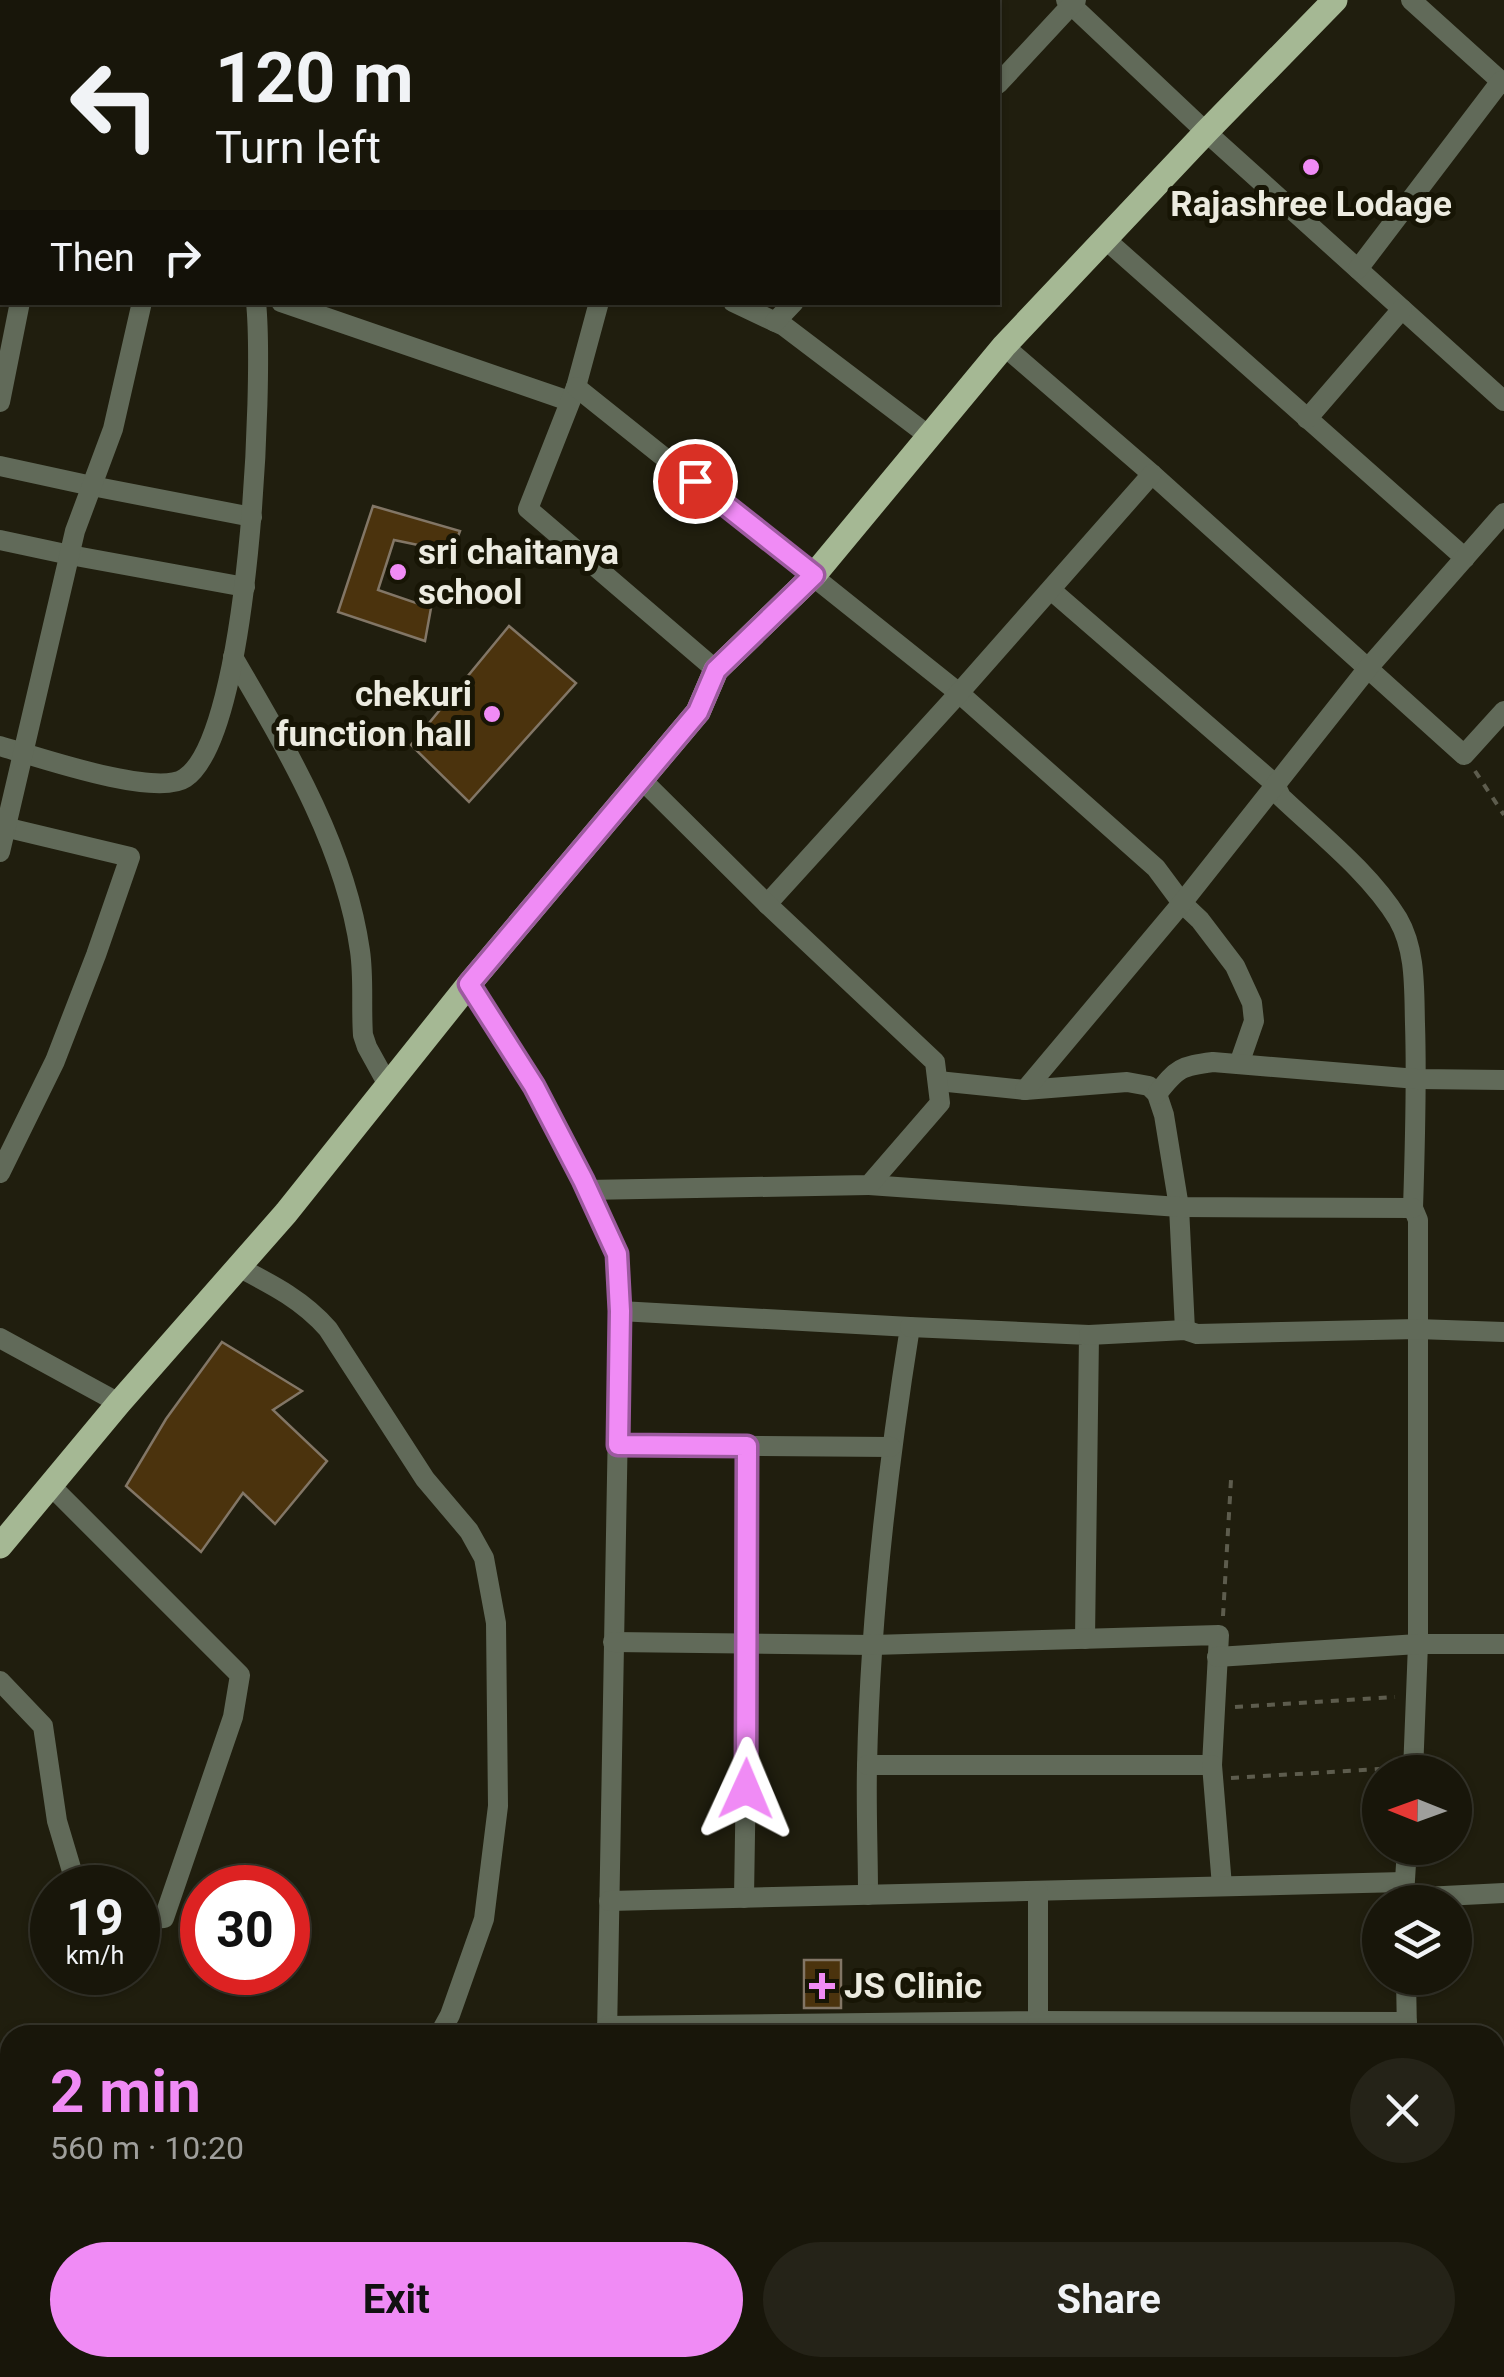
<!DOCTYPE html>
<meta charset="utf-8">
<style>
:root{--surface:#18160a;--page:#252318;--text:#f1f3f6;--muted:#9f9f9c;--line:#36352b;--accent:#f08bf5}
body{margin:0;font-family:Roboto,sans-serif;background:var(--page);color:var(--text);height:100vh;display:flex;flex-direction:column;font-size:38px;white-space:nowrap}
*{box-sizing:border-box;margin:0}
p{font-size:32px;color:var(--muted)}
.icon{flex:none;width:55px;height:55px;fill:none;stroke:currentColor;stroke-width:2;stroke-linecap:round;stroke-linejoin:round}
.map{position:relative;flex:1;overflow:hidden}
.side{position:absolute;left:0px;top:2025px;width:1505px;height:352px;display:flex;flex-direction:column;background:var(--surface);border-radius:30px 30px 0 0;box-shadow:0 2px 8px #0004,0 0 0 2px var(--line)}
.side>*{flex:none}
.hud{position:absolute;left:0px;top:0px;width:1000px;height:305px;box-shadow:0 2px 8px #0004,0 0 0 2px var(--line);background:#18160a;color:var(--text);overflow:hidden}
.needle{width:65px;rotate:271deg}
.fabs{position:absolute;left:1362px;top:1755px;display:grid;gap:20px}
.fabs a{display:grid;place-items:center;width:110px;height:110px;border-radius:50%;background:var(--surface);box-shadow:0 2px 8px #0004,0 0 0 2px var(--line);font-size:50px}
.speed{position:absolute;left:30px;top:1865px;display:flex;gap:20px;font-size:50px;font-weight:700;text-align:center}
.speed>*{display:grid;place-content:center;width:130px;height:130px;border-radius:50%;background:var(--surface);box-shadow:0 2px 8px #0004,0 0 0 2px var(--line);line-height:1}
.speed small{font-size:25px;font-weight:400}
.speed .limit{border:15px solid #d22;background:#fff;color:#111}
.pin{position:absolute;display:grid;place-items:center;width:85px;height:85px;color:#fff;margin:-42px;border:5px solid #fff;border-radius:50%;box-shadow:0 2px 10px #0007}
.me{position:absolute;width:110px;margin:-55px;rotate:1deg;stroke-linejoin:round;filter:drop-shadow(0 0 8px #0008)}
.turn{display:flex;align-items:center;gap:35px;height:210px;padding:0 50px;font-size:45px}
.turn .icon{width:130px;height:130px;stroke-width:2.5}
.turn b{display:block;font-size:70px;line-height:85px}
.then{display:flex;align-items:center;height:95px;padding:0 50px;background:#0003;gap:20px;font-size:38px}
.round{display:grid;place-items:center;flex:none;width:105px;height:105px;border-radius:52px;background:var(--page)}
.summary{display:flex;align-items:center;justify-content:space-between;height:170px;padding:0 50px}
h1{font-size:60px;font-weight:700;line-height:75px;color:var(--accent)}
.cta{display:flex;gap:20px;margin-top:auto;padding:20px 50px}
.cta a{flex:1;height:115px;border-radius:60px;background:var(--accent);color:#111;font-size:40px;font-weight:700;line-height:115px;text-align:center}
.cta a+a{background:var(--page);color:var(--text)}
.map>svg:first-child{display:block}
.building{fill:#4b330d;stroke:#827666;stroke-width:2.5}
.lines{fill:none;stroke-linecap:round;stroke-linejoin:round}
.path{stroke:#5d5c4d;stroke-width:4;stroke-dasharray:8 8;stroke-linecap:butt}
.street{stroke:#616a59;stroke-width:20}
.primary{stroke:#a5b894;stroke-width:25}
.route-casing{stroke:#9c5a9f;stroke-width:25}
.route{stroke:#f08bf5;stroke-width:18}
.poi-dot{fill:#f08bf5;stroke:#171505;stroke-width:4}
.labels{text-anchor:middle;stroke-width:10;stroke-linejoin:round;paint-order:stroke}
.poi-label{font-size:35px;font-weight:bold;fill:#ecebe0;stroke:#171505;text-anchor:start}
</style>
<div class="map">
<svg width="1504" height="2377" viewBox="0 0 1504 2377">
<rect width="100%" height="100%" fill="#201e0e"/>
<g class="building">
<polygon points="373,506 460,531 452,552 394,540 378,590 431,608 425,641 338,612"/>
<polygon points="509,626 576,683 469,802 411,745"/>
<polygon points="222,1342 302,1391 273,1410 327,1461 275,1524 243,1493 201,1552 126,1486 166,1419"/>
<rect x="804" y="1960" width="37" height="48"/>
</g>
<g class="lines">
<g class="path">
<polyline points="1475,771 1504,815"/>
<polyline points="1223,1616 1231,1480"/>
<polyline points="1235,1707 1395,1697"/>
<polyline points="1231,1778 1396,1768"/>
</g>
<g class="street">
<polyline points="370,0 371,2"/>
<polyline points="661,0 664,2"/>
<polyline points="1066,0 1206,132 1504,401"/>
<polyline points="1411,0 1504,84"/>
<polyline points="409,2 409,0"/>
<polyline points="484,2 485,0"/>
<polyline points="815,2 817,0"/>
<polyline points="998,84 1076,0"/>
<polyline points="0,212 2,212"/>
<polyline points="1105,239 1465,558"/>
<polyline points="1358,269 1501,81"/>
<polyline points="281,302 569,401"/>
<polyline points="599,302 576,387 528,509 716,670"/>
<polyline points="733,302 784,326 929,436"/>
<polyline points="775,322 794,302"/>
<polyline points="1004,346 1152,474 1464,755 1504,711"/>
<polyline points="576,387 959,693 1156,868 1182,903 1200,920 1235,966 1252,1003 1254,1021 1239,1064"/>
<polyline points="0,402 20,302"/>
<polyline points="1307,419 1402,309"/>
<polyline points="0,466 92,486 252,517"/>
<polyline points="0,540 70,555 245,587"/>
<path d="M1051,590l224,194 6,13c39,37 89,76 117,122 18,31 16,70 17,105 2,61 0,123 -2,184l5,12v424l-5,128"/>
<path d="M233,657c53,91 112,188 127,294 4,28 1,56 3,84l4,12 21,38"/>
<path d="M0,746c35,10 156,52 185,32 65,-43 79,-396 71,-476"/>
<polyline points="0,826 130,857 96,955 55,1061 0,1173"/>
<polyline points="0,852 75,531 113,429 142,302"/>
<polyline points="767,904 959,693 1152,474"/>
<polyline points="469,984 534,1086 583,1180 617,1254 620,1311 607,2035"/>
<polyline points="938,1081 1025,1090 1127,1082 1149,1086 1157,1094 1164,1115 1179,1207 1185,1330"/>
<polyline points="1025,1090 1182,903 1368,668 1504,513"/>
<path d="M1157,1094c20,-26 24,-28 56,-32l204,17 87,1"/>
<polyline points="869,1185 1179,1207 1413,1208"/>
<polyline points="586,1190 869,1185 940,1103 935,1062 767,904 641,779"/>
<path d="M238,1267c33,17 65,33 90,62l97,150 44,52 15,27 12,65 2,183 -14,113 -34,96 -11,20"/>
<path d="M620,1311l290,16c-23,144 -40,292 -43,439 -1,43 1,86 1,129"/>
<polyline points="910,1327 1089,1335 1085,1639"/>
<polyline points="1089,1335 1185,1330 1197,1334 1417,1329 1504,1332"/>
<polyline points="0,1338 119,1403"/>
<polyline points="618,1445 891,1447"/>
<polyline points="50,1485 240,1675 233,1717 164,1918 138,1920"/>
<polyline points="613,1642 873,1645 1219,1635 1212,1765 867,1765"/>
<polyline points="1217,1657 1418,1644 1504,1644"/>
<polyline points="0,1681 43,1726 57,1821 77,1888"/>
<polyline points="1212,1765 1222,1886"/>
<polyline points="1404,1896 1407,1848"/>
<polyline points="744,1898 748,1644 747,1446"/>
<polyline points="1404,1898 1504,1893"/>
<polyline points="609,1901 1404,1882"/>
<polyline points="1406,1978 1407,2033"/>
<polyline points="607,2026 1038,2021 1038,1891"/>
<polyline points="1037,2035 1038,2021 1407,2022"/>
<polyline points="1495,2069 1504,2069"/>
<polyline points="1495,2325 1504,2325"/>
<polyline points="376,2368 383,2377"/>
<polyline points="806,2368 817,2377"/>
<polyline points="1410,2368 1410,2377"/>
<polyline points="96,2377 98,2368"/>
<polyline points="266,2377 268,2368"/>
<polyline points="900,2377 901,2368"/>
</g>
<polyline class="primary" points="0,1546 119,1403 286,1213 469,984 698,712 716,670 814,575 1004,346 1206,132 1335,0"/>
</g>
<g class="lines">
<defs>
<polyline id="route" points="695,481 814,575 716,670 698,712 469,984 534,1086 583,1180 617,1254 620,1311 618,1445 747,1446 746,1789"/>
</defs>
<use href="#route" class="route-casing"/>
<use href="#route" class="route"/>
</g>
<g class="poi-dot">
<circle cx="1311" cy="167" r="10"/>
<circle cx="398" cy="572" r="10"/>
<circle cx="492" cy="714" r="10"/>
<path d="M817 1971h10v10h10v10h-10v10h-10v-10h-10v-10h10z"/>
</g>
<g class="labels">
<g class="poi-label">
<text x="1311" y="216" text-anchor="middle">Rajashree Lodage</text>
<text x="418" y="564">sri chaitanya<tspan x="418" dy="40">school</tspan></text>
<text x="472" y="706" text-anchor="end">chekuri<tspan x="472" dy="40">function hall</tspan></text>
<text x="844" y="1998">JS Clinic</text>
</g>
</g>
</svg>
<div class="fabs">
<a><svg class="needle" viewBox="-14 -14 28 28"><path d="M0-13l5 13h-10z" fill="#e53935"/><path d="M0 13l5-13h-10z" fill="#9f9f9c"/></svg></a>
<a><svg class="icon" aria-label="layers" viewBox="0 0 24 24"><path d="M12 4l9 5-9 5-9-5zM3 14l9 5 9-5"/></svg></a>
</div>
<div class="speed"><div>19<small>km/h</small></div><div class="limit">30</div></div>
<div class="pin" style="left:695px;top:481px;background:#d93025"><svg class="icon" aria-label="arrive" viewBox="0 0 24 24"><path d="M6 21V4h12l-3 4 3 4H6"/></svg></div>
<svg class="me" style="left:746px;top:1789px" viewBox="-20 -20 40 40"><path d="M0-17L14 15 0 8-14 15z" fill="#f08bf5" stroke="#fff" stroke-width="4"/></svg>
<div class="hud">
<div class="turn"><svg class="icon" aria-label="left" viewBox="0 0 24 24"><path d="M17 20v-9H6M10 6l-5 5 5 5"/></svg><div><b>120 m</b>Turn left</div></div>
<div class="then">Then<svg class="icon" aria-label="right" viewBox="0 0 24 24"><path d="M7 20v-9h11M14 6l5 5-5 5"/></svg></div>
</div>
<section class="side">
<div class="summary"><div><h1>2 min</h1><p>560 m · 10:20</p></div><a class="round"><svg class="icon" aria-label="close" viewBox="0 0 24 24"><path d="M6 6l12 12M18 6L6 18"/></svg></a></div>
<div class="cta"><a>Exit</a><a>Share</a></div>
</section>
</div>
